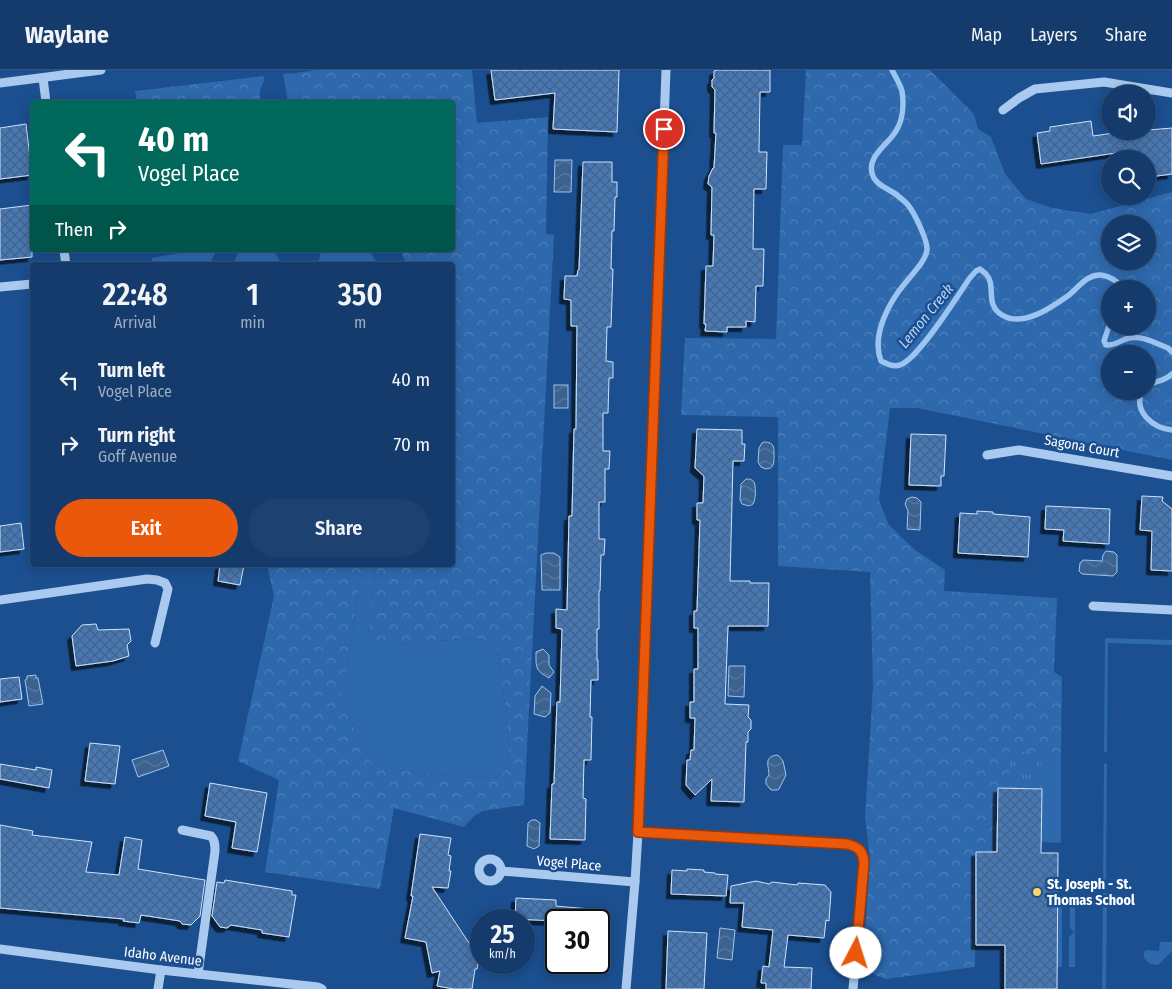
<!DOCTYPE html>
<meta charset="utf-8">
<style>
:root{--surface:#143b6b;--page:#1d4271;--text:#f1f3f6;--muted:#9dadc1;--line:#33557e;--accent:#ea580c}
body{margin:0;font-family:"Fira Sans Condensed",sans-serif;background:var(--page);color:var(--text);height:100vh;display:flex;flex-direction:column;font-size:19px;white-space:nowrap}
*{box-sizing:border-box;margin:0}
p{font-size:16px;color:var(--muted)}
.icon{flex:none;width:28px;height:28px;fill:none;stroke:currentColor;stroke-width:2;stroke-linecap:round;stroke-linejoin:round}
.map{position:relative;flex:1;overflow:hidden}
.details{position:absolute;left:30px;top:192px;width:425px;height:305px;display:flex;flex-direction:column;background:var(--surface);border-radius:5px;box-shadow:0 2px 12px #0003,0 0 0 1px var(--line)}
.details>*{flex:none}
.guide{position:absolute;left:30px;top:30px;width:425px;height:152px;border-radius:5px;box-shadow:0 2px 12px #0003,0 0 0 1px var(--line);background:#00695c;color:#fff;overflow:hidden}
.tools{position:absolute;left:1101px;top:15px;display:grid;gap:10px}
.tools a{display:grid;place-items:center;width:55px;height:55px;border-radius:50%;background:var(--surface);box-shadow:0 2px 12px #0003,0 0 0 1px var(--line);font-size:25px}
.speed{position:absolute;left:470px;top:839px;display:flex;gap:10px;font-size:25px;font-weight:700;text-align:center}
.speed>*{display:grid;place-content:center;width:65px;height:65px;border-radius:50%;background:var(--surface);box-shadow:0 2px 12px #0003,0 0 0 1px var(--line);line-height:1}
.speed small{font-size:12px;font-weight:400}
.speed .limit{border:2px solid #111;border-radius:8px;background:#fff;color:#111}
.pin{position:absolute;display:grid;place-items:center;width:42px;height:42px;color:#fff;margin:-21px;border:2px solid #fff;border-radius:50%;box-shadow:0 1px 5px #0007}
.me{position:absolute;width:55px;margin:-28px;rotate:5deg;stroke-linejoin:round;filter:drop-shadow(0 0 4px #0008)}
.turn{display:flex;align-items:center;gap:18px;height:105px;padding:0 25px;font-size:22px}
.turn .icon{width:65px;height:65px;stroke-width:2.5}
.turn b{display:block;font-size:35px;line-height:42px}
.then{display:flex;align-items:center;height:48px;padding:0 25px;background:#0003;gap:10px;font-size:19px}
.eta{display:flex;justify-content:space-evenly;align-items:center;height:85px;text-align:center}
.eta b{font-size:30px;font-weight:600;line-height:35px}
.cta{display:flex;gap:10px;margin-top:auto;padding:10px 25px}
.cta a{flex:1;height:58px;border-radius:30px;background:var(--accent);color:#fff;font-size:20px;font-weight:600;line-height:58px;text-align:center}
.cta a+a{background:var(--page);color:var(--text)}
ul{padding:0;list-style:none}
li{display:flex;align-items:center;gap:15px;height:65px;padding:0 25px}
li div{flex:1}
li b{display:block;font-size:19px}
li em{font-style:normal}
header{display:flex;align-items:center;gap:30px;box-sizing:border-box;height:70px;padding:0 25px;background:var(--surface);border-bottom:1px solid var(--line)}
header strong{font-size:24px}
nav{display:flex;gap:28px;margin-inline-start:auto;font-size:18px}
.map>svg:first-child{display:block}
.green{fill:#2e69ad}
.forest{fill:url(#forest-crowns);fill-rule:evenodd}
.park{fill:url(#park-tufts)}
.water{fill:url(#water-waves);stroke:#9cc4f0}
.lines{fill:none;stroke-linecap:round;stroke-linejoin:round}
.stream{stroke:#9cc4f0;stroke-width:5.5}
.building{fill:url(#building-cross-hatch);stroke:#cfe3fa;filter:url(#shadow)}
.minor{stroke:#a9c9ee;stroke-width:9}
.route-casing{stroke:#983908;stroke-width:12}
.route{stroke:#ea580c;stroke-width:9}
.poi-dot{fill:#ffd166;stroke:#1b4f8f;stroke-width:2}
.labels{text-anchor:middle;stroke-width:5;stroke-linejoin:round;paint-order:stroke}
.street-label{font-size:14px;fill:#fff;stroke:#1b4f8f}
.poi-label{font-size:14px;font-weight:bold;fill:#fff;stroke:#1b4f8f;text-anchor:start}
.water-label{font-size:15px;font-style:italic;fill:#b5d3f5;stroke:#1b4f8f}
</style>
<header>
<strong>Waylane</strong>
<nav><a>Map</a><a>Layers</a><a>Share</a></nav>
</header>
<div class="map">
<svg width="1172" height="919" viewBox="0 0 1172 919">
<defs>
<pattern id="forest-crowns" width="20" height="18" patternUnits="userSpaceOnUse" patternTransform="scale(1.25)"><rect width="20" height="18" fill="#2e69ad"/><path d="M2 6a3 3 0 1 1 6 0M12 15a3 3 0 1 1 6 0" fill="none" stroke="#4d80b9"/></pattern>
<pattern id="park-tufts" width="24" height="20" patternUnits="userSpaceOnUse" patternTransform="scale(1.25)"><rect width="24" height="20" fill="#2e69ad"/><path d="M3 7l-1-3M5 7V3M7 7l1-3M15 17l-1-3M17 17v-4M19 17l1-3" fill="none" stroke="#4d80b9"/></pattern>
<pattern id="water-waves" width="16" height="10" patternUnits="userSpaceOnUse" patternTransform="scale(1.25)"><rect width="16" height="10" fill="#3c6290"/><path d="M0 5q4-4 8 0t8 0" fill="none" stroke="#597aa1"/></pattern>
<pattern id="building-cross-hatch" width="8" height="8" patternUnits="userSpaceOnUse" patternTransform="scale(1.25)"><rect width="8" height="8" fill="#4478b7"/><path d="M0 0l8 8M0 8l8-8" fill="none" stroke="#486282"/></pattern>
<filter id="shadow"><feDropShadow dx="-4.5" dy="4.5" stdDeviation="0" flood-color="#0009"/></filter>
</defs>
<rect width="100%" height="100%" fill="#1b4f8f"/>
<g class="green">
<polygon points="296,3 301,32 288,32 283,4"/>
<polygon points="197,180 217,180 212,189 211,195 152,195 152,188"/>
<polygon points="241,180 274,180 282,195 233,195 238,183"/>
<polygon points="321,180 369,180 378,195 318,195"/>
<polygon points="362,495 376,495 368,566 398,574 476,568 488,571 496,576 500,590 509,675 507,694 504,702 493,708 458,707 390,699 371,692 360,677 353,655 341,633 341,616 347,600"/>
<polygon points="1105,568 1172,570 1172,575 1108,573 1107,682 1104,682"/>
<polygon points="1041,682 1061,682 1061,773 1041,772"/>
<polygon points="1104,693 1107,694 1106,812 1103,812"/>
<polygon points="1057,822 1059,823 1060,826 1062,827 1062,897 1057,897"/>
<polygon points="1075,823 1075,897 1069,897 1069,867 1074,862 1070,858 1070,829 1071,825"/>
<polygon points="1103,823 1107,823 1106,919 1102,919"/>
<polygon points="1160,872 1172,872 1172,881 1158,895 1150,894 1144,888 1144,882 1146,880 1159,881"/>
</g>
<g class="forest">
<polygon points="316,0 472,0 477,53 548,47 546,164 554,165 524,735 483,741 474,746 464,757 394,738 380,819 265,802 279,710 238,691 274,526 267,495 362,495 347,600 341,616 341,633 353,655 360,677 371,692 390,699 458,707 493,708 504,702 507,694 509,675 500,590 496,576 488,571 476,568 398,574 380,573 371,570 368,566 376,495 388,495 395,497 404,495 452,495 452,195 406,195 401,180 452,180 452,32 301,32 296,3"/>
<path d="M806,0h124l44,44 4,15 13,8 14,37 21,25 26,9 39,6 81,-22v268l-255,-52h-27l-11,92 10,25 26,25 30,20 -1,21 113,7 -3,74 8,5 -1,75h-52v36l-11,1 -1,63h-21l-1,115 -89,12 -9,-3 -14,-10 7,-108 -5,-41 8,-131 -3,-114 -92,-6v-149l-97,-2 4,-77 91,1 7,-194h19zM1110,154h38v37h-38zM1110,219h38v37h-38zM1110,284h38v37h-38z"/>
<polygon points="264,6 264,11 260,20 260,32 137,32 135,21"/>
</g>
<polygon class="park" points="1009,682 1041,682 1042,719 1009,718"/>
<g class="water">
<polygon points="555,90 572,90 571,122 554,122"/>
<rect x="554" y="315" width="14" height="23"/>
<path d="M764,372c11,0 10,6 10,15 0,2 0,6 -1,8 -2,4 -4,3 -7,4l-5,-2 -3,-5 1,-14 3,-5z"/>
<path d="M746,409c4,0 5,0 8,3 2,4 2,18 -1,22 -1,1 -2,1 -4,2l-7,-2 -2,-4 1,-16z"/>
<polygon points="912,427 917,428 921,432 920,460 907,459 908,441 905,434 907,429"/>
<polygon points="1106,481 1114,482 1117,485 1117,502 1113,506 1082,504 1079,501 1080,493 1083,490 1102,491 1103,485"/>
<polygon points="546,483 554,483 560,487 560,520 542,520 541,485"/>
<path d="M543,579l6,6v10l5,7 -5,6c-14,-8 -13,-10 -13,-26z"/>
<polygon points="729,596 745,596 744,627 728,626"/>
<polygon points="36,605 36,608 38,608 43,634 29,636 25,610 27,609 27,606"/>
<polygon points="542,616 551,623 550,643 545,647 534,644 535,626"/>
<polygon points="163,680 169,696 138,707 132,690"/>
<path d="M777,685l2,1 4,5 3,14 -7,14 -2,1h-6l-5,-6v-5l3,-4c0,-9 -6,-18 8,-20z"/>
<polygon points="532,750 536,750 540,753 539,776 534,779 527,776 528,753"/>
<polygon points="720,858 735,860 732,890 717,888"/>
</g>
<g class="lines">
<g class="stream">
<path d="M892,0c3,6 8,14 10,21 2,13 1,29 -6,40 -8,14 -31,26 -23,45 3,9 16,13 24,19 3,3 8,6 11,10 6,7 20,36 19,45 -2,12 -14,23 -21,32 -17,20 -35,53 -25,79 6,3 12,6 19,4 18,-6 57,-68 69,-86l7,-8 4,-2c2,2 4,3 6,5 11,12 -2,30 16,41 21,13 50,-8 67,-20 9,-7 18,-21 32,-20 9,1 17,7 23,14"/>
<path d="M1110,253l-6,18 2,4c9,1 14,-5 23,-7 13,-3 28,6 39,10l4,4"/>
<path d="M1148,315c8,-4 17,-4 24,-11"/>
<path d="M1142,321c-9,21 11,37 30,39"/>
</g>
</g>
<g class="building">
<polygon points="491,0 619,0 617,62 553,59 555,23 495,30"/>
<polygon points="717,0 770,0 770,22 760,22 759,82 767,82 766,119 754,119 753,179 764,179 763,216 756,216 755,252 746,251 746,257 727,257 727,262 705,261 706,254 704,254 706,196 713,196 714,165 711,165 712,117 708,114 709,106 713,98 714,98 716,63 714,63 715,20 712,17 712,10 714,8 714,1"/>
<polygon points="1091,51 1093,66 1128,61 1148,61 1148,60 1172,58 1172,104 1149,107 1149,105 1148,105 1148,89 1116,89 1116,83 1041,94 1037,63 1050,61 1050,57"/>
<polygon points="26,54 32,105 0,109 0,58"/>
<polygon points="583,92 612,92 612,112 617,112 617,127 615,127 614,161 612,161 611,199 613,199 611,257 607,257 606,291 613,292 613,308 609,308 608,343 603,343 603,381 610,381 609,399 605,399 605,432 599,432 599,469 605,469 604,485 601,485 600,521 599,521 599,559 597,559 597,590 598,590 598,610 591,610 590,647 592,647 591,690 584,690 583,728 586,729 585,770 550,769 552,714 554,714 557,632 560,632 562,559 556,558 556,539 567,540 569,446 572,446 574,359 576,359 577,256 571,256 571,230 564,229 565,206 577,206 578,200 579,200"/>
<polygon points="32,135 32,187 0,190 0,139"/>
<polygon points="697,359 742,360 742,374 745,374 744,391 733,391 730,511 750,511 750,513 769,513 768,556 728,556 725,634 749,635 748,647 751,650 751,659 748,662 748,672 746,672 744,732 711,731 712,709 695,725 686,715 687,690 690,690 691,680 694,680 695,648 690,648 690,632 694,632 694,599 698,599 698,558 694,558 694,541 697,541 700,450 697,450 697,433 703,433 704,406 695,398"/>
<polygon points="911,364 946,365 944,406 941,406 941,416 909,415"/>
<polygon points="1142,426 1163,427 1162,431 1172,439 1172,501 1151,500 1152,461 1140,460"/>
<polygon points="1046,436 1110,439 1109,474 1063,471 1064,460 1045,459"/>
<polygon points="977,441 993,442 993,444 1030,447 1028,487 958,483 960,443 977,444"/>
<polygon points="21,453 24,479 0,482 0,456"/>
<polygon points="220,495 244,495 240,515 218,511"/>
<polygon points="96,554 98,560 129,559 131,571 127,575 129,586 113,591 76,596 72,566 82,555"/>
<polygon points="19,607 22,629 0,632 0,609"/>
<polygon points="90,673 120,676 115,714 85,711"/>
<polygon points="0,694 36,700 36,697 52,700 49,718 0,709"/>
<polygon points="210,713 267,723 257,782 232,778 236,752 205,746"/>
<polygon points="998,718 1042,719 1041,783 1058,783 1057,919 1005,919 1005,875 976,875 976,782 997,782"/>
<polygon points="0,755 33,761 32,765 92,772 86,802 119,805 125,767 142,770 138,799 205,810 200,846 191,855 182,854 180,851 141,845 139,853 123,851 124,849 0,838"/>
<polygon points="420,764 451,768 448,785 451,786 449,801 451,801 448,818 432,817 469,873 471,872 478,882 479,889 477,899 475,899 472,919 454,919 437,916 440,901 432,903 426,872 405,868 413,826 411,826"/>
<polygon points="687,799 704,800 704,802 715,803 715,804 728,805 726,826 671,824 672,800 687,801"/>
<polygon points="225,810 292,821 292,825 296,825 289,867 262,863 262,860 231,855 227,858 220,857 212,846 217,812 224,813"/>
<polygon points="756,811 769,814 772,812 797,815 798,813 825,815 831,822 829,851 826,850 824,868 788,865 784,897 812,898 811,919 766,919 766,913 761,913 763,896 769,897 773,860 742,857 744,833 730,833 731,816"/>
<polygon points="516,828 556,830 556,836 590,839 590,850 556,851 515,849"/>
<polygon points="668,861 707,863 704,919 666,919"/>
</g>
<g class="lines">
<g class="minor">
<polyline points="43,8 46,32"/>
<polyline points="0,13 101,0"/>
<polyline points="1003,40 1019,28 1035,19 1104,12 1172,23"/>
<polyline points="64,180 66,195"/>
<polyline points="0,217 32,214"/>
<polyline points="987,385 1019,380 1172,406"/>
<polyline points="0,530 147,509 157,510 165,513 168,519 155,573"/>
<polyline points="1093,536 1172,540"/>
<path d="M182,760l29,6c4,4 4,9 4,15l-17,123"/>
<path d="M638,762l209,12c12,3 16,7 17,19l-11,126"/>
<circle cx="490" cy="800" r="11"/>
<polyline points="501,801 635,812"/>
<polyline points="0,879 161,900 318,917 322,919"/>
<polyline points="158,919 161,900"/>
<polyline points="626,919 635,812 638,762 666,0"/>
</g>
</g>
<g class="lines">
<defs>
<path id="route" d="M664,59l-26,703 209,12c12,3 16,7 17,19l-8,90"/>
</defs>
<use href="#route" class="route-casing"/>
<use href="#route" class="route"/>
</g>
<circle class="poi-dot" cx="1037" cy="822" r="5"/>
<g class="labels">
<g class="street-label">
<text transform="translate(1082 376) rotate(10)" y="5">Sagona Court</text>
<text transform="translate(569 793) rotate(5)" y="5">Vogel Place</text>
<text transform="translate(163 886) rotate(7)" y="5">Idaho Avenue</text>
</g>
<g class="poi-label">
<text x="1047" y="819">St. Joseph - St.<tspan x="1047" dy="16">Thomas School</tspan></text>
</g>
<g class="water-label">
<text transform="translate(926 246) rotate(-51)" y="5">Lemon Creek</text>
</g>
</g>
</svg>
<div class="tools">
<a><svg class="icon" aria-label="sound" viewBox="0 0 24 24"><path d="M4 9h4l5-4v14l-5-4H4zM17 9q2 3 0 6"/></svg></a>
<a><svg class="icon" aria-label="search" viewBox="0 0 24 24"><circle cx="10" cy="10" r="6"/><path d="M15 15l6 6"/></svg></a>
<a><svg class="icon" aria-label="layers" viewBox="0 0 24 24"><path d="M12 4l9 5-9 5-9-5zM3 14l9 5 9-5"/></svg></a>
<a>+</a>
<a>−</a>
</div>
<div class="speed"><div>25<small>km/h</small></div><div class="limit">30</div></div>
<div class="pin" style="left:664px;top:59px;background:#d93025"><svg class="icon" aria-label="arrive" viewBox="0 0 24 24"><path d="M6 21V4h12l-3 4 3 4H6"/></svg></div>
<svg class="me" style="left:856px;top:883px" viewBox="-20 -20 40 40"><circle r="19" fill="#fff"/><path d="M0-13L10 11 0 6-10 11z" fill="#ea580c"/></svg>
<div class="guide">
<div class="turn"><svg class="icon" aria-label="left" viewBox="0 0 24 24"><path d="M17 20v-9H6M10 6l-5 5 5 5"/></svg><div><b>40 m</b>Vogel Place</div></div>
<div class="then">Then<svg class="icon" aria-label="right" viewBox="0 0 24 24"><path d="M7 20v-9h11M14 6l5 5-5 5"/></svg></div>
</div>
<section class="details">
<div class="eta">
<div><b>22:48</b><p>Arrival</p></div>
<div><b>1</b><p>min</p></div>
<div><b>350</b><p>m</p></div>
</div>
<ul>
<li><svg class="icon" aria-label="left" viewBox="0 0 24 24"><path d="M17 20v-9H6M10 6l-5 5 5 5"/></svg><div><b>Turn left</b><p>Vogel Place</p></div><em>40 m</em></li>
<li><svg class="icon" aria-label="right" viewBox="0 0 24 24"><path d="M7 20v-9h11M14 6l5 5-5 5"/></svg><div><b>Turn right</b><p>Goff Avenue</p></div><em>70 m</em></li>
</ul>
<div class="cta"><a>Exit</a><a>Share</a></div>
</section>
</div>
